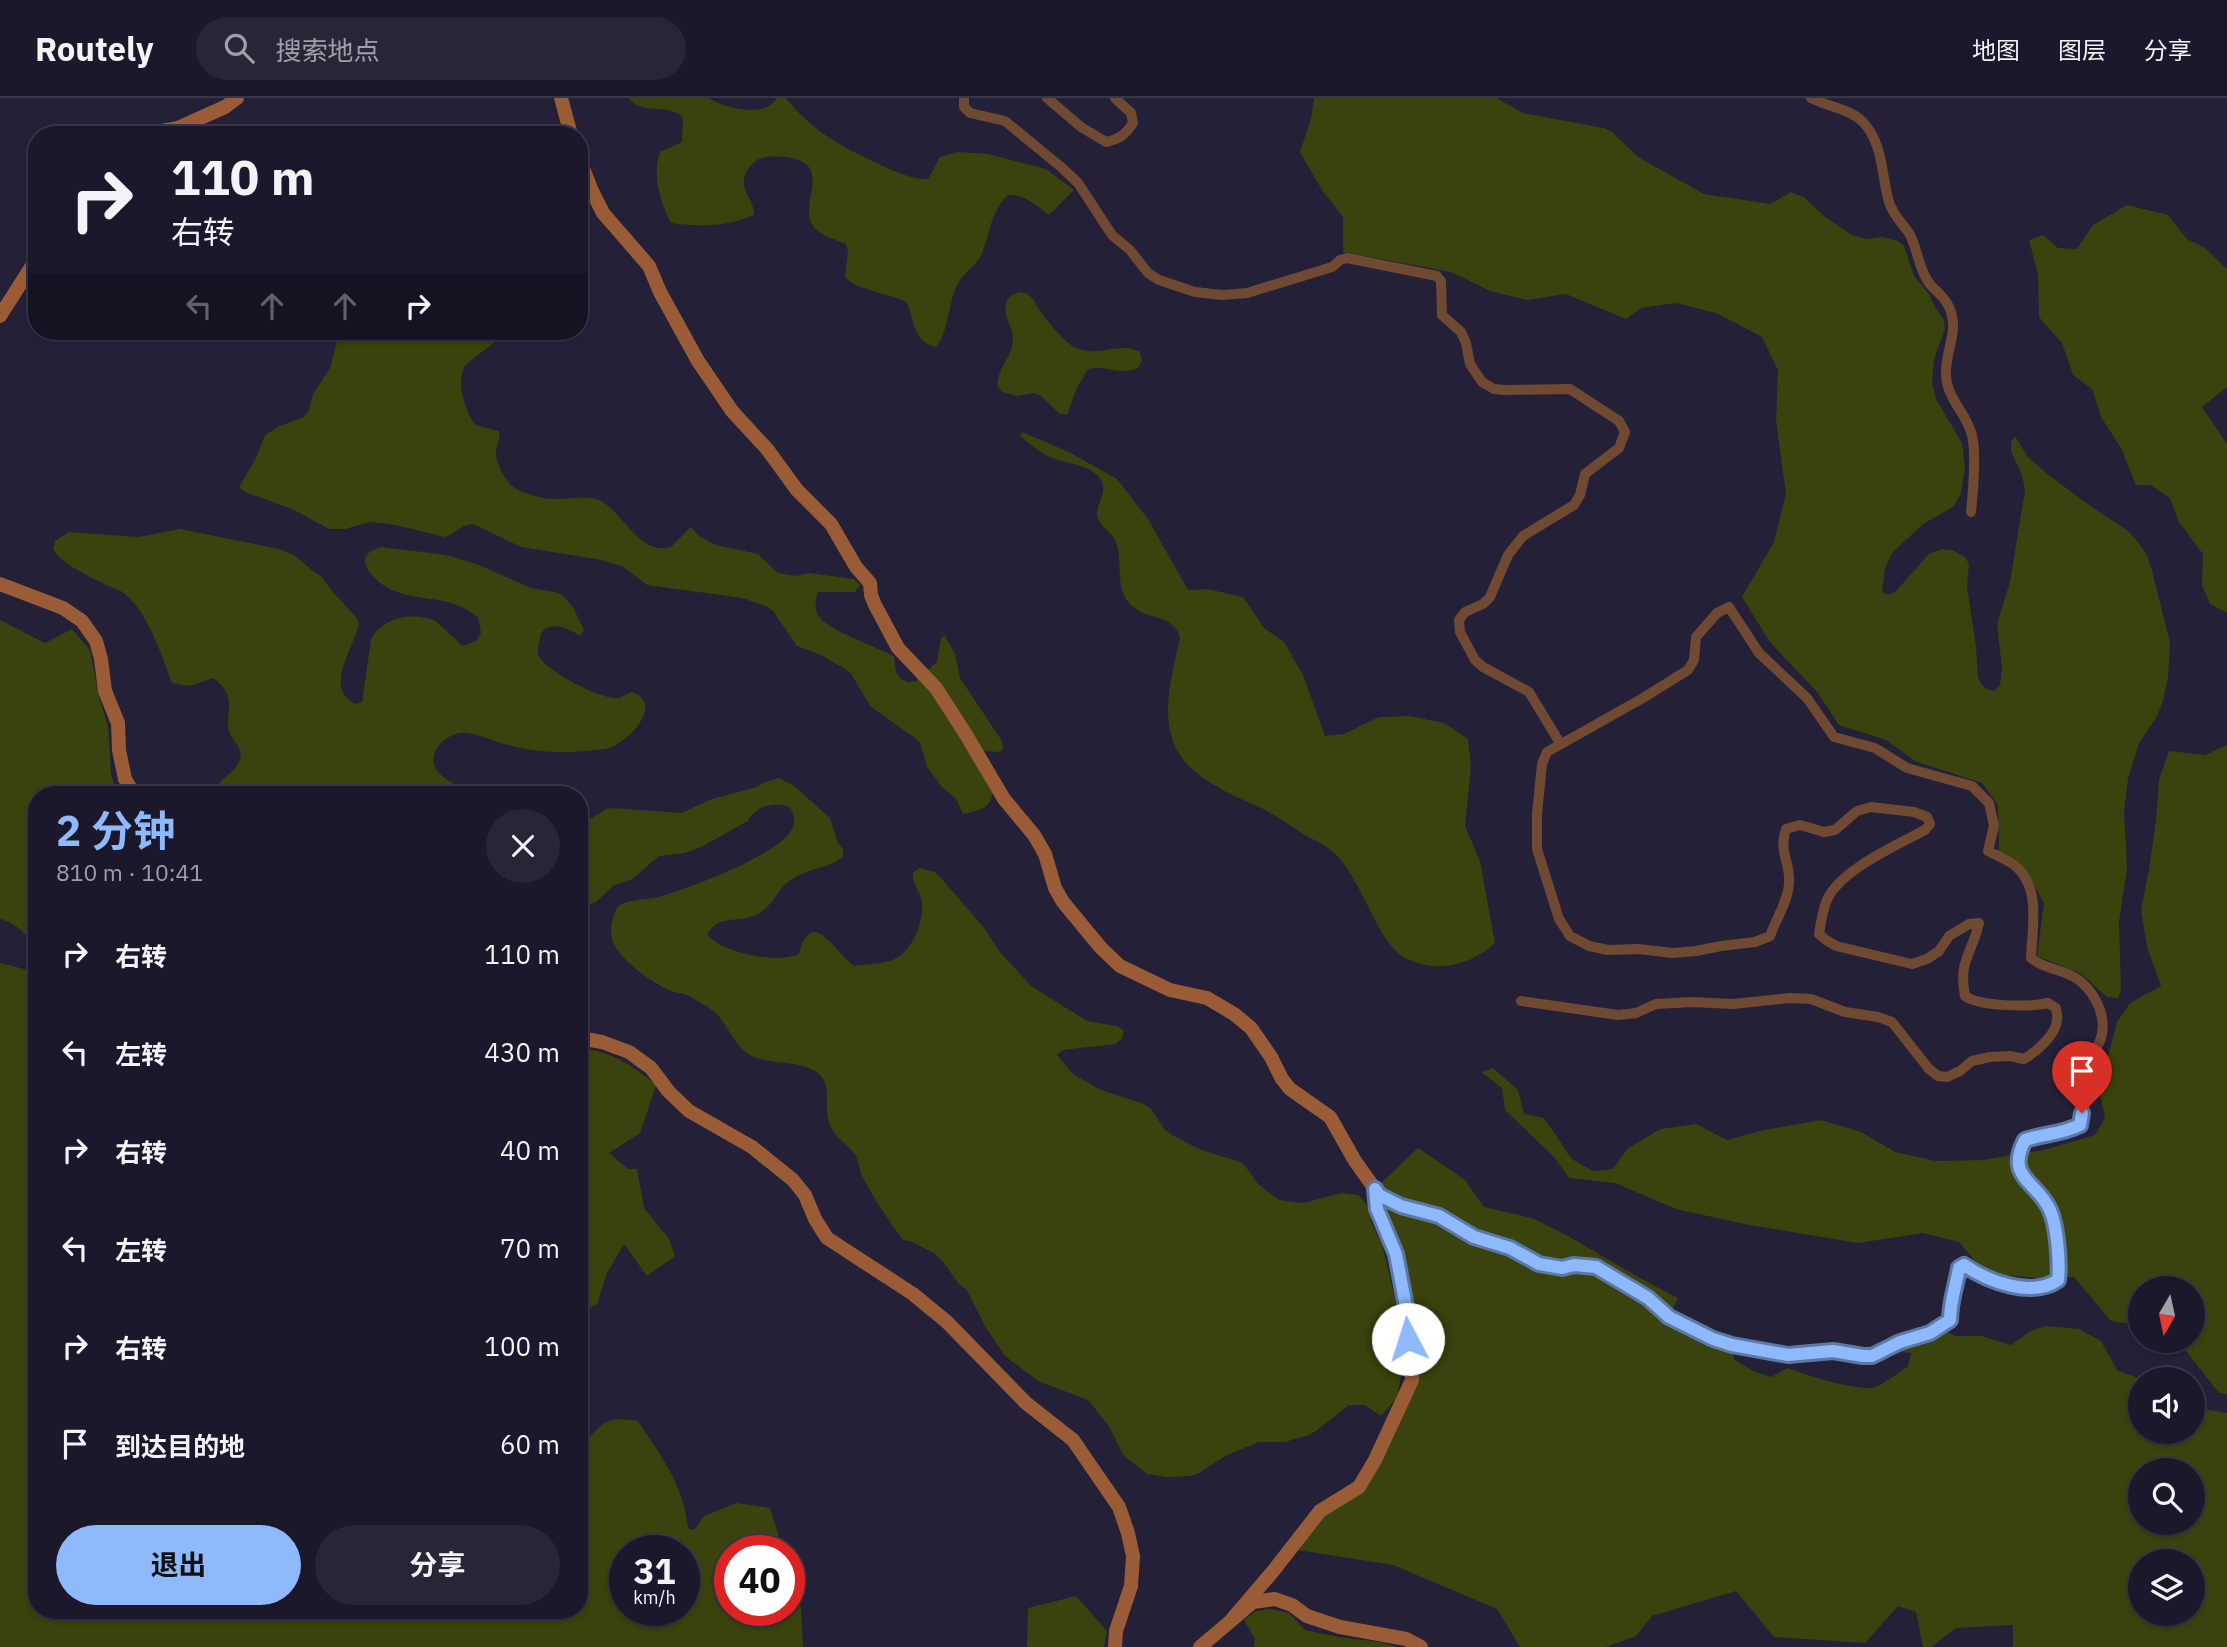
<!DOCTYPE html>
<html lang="zh">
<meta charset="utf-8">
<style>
:root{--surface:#1a182a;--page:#272536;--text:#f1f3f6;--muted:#9fa0a8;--line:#383747;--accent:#8eb9fd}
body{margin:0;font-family:"IBM Plex Sans","Noto Sans SC",sans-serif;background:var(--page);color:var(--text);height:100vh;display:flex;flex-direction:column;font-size:26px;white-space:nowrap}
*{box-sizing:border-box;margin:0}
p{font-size:23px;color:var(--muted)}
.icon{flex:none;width:38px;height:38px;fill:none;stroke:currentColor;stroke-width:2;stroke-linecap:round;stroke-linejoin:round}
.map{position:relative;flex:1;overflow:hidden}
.side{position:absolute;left:28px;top:688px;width:560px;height:833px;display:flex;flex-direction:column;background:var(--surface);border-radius:28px;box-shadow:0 2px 5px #0004,0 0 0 2px var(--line)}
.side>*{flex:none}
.hud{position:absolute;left:28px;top:28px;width:560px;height:214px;border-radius:28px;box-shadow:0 2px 5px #0004,0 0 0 2px var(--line);background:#1a182a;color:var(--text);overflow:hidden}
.needle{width:46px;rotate:189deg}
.controls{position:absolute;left:2128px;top:1178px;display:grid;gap:14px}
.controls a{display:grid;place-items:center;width:77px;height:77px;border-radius:50%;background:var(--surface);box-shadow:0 2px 5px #0004,0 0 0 2px var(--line);font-size:35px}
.speed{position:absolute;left:609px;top:1437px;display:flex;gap:14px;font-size:35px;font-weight:700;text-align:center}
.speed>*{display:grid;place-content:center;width:91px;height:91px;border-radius:50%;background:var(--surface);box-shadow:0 2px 5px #0004,0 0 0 2px var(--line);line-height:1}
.speed small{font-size:18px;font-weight:400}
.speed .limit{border:10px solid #d22;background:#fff;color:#111}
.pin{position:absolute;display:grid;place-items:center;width:60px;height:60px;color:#fff;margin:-72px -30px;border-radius:50% 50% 50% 0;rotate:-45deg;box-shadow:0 0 7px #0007}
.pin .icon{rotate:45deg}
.me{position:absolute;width:77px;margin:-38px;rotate:355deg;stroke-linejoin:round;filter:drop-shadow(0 0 5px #0008)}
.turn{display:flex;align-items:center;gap:24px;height:147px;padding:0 28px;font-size:32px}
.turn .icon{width:91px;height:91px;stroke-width:2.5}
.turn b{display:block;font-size:49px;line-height:60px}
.lanes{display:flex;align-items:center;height:66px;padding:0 28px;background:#0003;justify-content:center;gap:35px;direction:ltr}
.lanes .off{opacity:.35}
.round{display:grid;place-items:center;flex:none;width:74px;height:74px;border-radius:37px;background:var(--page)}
.summary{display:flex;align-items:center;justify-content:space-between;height:119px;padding:0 28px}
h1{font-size:42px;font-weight:700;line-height:52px;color:var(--accent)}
.button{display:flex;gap:14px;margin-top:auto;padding:14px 28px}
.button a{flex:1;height:80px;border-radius:42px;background:var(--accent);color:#111;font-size:28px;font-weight:700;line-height:80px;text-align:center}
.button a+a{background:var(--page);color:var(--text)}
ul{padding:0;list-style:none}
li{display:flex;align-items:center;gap:21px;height:98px;padding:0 28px}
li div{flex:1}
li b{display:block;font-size:26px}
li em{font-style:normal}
header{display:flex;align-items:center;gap:42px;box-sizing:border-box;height:98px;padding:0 35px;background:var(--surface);border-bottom:2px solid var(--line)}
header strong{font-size:33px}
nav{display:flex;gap:38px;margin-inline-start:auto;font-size:24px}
.search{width:490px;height:63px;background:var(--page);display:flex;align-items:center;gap:18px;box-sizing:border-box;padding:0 24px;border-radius:38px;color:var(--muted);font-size:26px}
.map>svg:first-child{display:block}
.green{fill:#3a420e;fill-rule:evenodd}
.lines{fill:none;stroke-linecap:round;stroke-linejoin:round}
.street{stroke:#704932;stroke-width:10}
.secondary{stroke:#9a5c36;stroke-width:14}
.route-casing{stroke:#5c78a4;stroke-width:18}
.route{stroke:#8eb9fd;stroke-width:12}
</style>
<header>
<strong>Routely</strong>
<div class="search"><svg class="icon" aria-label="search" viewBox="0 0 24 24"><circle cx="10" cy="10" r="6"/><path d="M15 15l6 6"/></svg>搜索地点</div>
<nav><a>地图</a><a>图层</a><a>分享</a></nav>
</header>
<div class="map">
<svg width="2227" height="1549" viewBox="0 0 2227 1549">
<rect width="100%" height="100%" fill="#232038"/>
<g class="green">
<path d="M629,0h80c14,9 39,15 55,10 5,-1 10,-6 13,-10h9c24,31 55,49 91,65 17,8 32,16 51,16l12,-22 18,-5 30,2 58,15 28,21 -25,25c-13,-10 -25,-21 -41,-20 -20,21 -16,36 -27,60 -5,11 -18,18 -24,30 -9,19 -8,46 -21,62 -23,-5 -22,-27 -29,-45 -15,-7 -53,-13 -62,-25l3,-25 -2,-8c-11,-5 -26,-8 -33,-18 -15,-23 20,-60 -22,-68 -10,-2 -22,-3 -32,1 -7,3 -14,13 -15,21 -2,13 11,21 10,35 -27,12 -55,12 -83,8 -11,-21 -19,-48 -11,-71l22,-10 1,-24c-14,-16 -43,-2 -54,-20z"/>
<polygon points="1314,0 1496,0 1523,15 1604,30 1612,34 1638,59 1704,96 1770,106 1791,94 1805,100 1825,119 1852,137 1867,141 1883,139 1898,143 1904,148 1914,178 1929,196 1935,209 1944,222 1945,231 1934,261 1932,285 1936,301 1962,345 1965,369 1961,395 1953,409 1923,426 1892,455 1885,470 1882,494 1889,497 1896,493 1929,456 1943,451 1952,452 1965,459 1969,466 1967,489 1976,548 1978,579 1981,586 1987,591 1995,593 2000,587 2002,570 1997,526 2010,484 2025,393 2022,377 2011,353 2011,344 2015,338 2028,359 2046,375 2093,410 2127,432 2138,444 2147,457 2152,473 2170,545 2168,579 2163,603 2157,618 2139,645 2128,681 2124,713 2127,770 2119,824 2121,892 2118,900 2107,899 2080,875 2037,858 2044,805 2024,770 1999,753 1998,707 1982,685 1915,663 1886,642 1839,627 1818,595 1770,544 1742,499 1774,444 1786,396 1776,322 1778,272 1762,239 1716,215 1676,205 1641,210 1626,221 1566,196 1527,202 1490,193 1451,174 1343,154 1343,119 1322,92 1300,54 1311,21"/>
<polygon points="2127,107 2168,117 2187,141 2205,150 2227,171 2227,289 2202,309 2227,346 2227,515 2210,506 2202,487 2203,456 2179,424 2170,400 2150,387 2136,387 2121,350 2101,319 2092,291 2073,277 2062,245 2039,219 2038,177 2029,142 2043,137 2058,150 2077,151 2093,127"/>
<path d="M1020,194c14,2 14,11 22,21 8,11 18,24 29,32 18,12 35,3 53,3 5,-1 11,2 16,4l2,9 -4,7c-23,8 -29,-3 -50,1l-12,21 -9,25 -8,-2 -18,-17 -7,-3 -17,3 -15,-4 -5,-7c1,-18 16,-29 16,-47 0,-13 -12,-23 -6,-37 2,-6 7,-7 13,-9z"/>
<path d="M340,233h185l4,3 -7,4 -17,-3c-7,5 -37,27 -40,31 -10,17 1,45 10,59l24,6c1,7 0,8 -2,15 -4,12 4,26 11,36 4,5 11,9 18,11 9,3 18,6 27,6 15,1 35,-5 48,2 23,12 38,55 70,46l20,-20 8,9 17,9 42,9 20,19 19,3 12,-3 45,6 6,6 -5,7h-37c-3,8 -4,19 2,26 9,12 58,30 74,38l2,16 5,7 7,3 8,-1 21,-19 4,-25 4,-1 10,18 5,24 42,63 1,8 -3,3 -17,-1c5,17 21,50 -4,59 -5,2 -11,3 -16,4l-7,-15 -14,-12 -15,-20 -7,-24 -6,-6 -43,-30 -21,-35 -31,-18 -22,-8 -24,-35 -7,-5 -24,-8 -95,-13 -25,-19 -26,-7 -75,-12 -48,-23c-13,1 -17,10 -28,13l-49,-12 -26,-3 -25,7h-16l-37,-20 -47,-17 -6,-5 17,-29 9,-23 15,-9 24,-9 5,-7 4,-16 17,-26z"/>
<path d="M1022,334l47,20 48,27 31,40 40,71 19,-1 36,8 21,31 20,14 19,33 22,61 19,-2 35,-17 30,-1 35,7 24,16 3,28 -6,59 15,35 15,82c-24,22 -57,31 -88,16 -30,-14 -45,-82 -74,-107 -8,-7 -19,-12 -28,-17 -16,-10 -32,-22 -50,-30 -26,-11 -63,-28 -77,-53 -20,-35 -5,-79 2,-115 -9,-26 -35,-15 -51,-34 -15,-17 -5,-44 -14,-63 -4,-9 -18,-15 -18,-26 0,-12 12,-23 3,-36 -12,-15 -38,-14 -54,-23 -10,-5 -18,-13 -26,-19z"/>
<path d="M180,431l99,20 15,6 20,17 7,4 11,15 23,25 4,7c-4,21 -20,41 -18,63 0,7 8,14 13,18l8,-2 9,-62c10,-23 41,-28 63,-20 3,2 25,22 28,26l14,-5 5,-8 -3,-16c-9,-7 -19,-12 -30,-15 -27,-6 -57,-4 -76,-27 -4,-4 -7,-9 -7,-15 1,-8 9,-11 16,-13l66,8 32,10 52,23 24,4 7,3 11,12 11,23 -4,6c-11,-8 -36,-18 -40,2 -1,5 -3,11 -2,16 4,15 62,45 78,44 5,0 11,-4 15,-6 35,10 -2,50 -22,56 -7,2 -18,2 -26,3 -24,3 -52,0 -75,-6 -14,-3 -39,-16 -52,-11 -10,3 -20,11 -22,21 -6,19 26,32 38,39h-255c-2,-16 19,-19 23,-35 3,-11 -6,-16 -10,-25 -8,-19 11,-36 -17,-56l-23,8 -18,-3c-11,-29 -23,-69 -48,-90 -5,-4 -13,-5 -20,-9 -13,-7 -47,-22 -51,-36l2,-7 14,-9 69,5z"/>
<path d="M0,522l45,23 27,-14 18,21 9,47 9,29 3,47 4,15 -6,6h-72v156c-10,-14 -19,-27 -37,-31z"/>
<polygon points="2227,647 2227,1296 2219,1295 2186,1253 2171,1243 2193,1242 2193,1190 2140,1190 2140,1227 2111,1223 2074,1179 2039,1180 1986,1176 1959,1144 1923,1135 1858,1145 1744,1126 1676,1111 1615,1085 1569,1080 1554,1059 1505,1012 1502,990 1481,974 1493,970 1518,992 1524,1016 1544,1020 1572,1061 1593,1073 1613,1071 1628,1050 1661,1031 1696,1026 1727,1042 1764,1032 1821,1022 1861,1034 1895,1054 1936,1063 1982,1062 2044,1052 2095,1037 2105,1020 2100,996 2099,978 2109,954 2117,924 2130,905 2161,888 2147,849 2141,812 2149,772 2156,722 2159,682 2169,653 2205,657"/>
<path d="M779,680l14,7 37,33 8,25 5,6v8c-16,12 -38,12 -54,24 -15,12 -18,31 -39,36 -17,5 -32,-1 -43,17 14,19 70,30 92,20 12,-49 36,-2 55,12 12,-2 27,-2 39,-6 19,-8 31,-38 29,-57 -1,-12 -11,-19 -9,-31l7,-4 15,4 6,6 44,51 14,22 32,35 56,35 30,5 7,5 -2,8 -7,5 -52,6 -6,5 16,19 28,16 43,14 7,5 14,21 7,5 27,14 44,14 15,21 21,16 24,3 38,-10 17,2 5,5 5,7 3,15 11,22 18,76 2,49 -4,24 -3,7 -14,16 -16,-11h-16l-33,26 -7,4 -24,7h-26l-32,13 -28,18 -8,3 -24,1 -20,-3 -24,-19 -14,-29 -21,-26 -50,-19 -33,-25 -19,-28 -20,-39 -7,-5 -16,-22 -8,-8 -23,-12 -9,-2c-15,-20 -28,-40 -40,-62 -4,-7 -4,-19 -9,-25 -8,-10 -19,-15 -24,-28 -8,-20 6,-45 -19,-56 -17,-8 -39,-5 -57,-12 -20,-8 -26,-35 -42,-47 -7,-5 -16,-10 -23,-14 -5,-3 -10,-3 -15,-4 -20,-7 -64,-37 -63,-60 0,-7 2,-19 7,-25 8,-8 29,-7 41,-10 28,-8 124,-43 134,-70 3,-7 0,-13 -3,-20 -16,-6 -34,-1 -42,14l-47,26 -16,6 -26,3 -28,24 -17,5 -18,17 -7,3 -10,8v-87l27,-17 8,-1 67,5 31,-14 45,-12 7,-5z"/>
<path d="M0,865l32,8 5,-8v647h542v-164c26,-21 21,-31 59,-25 24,37 45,62 50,107l6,2 10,-14 32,-13 34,5 13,42h-53v60h59v-40l12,38 2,39h-803zM625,1452h59v60h-59z"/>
<path d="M579,949c35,6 51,17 77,38l-16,48 -31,20 19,16h9l7,39 25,31 6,17 -28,20 -23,-32 -17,29 -10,31 -18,10z"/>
<path d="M1418,1050l47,32 19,27 48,11 36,18 72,42 38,20 -9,18 64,29 1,15 22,12 15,5 17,-9c17,7 71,24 87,19 12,-5 23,-14 33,-21l3,-13 -25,-2 53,-24 16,9h26l30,9 18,-13 16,-6 34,3 22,12 16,29 23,9v53h53v-25l34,6v234h-214v-22l-57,3 -25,19h-8l-7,-35 -18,-6 -33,37 -91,-6 -38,-46 -84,25 -16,20 -30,11h-86l-23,-38 -104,-44 -102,-16 19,-25 49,-37 54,-119 -38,-179zM2140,1372h53v52h-53zM2140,1463h53v53h-53z"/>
<polygon points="1076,1498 1107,1533 1104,1549 1027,1549 1028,1510"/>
<polygon points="1270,1511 1289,1515 1305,1532 1339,1539 1379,1544 1399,1549 1254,1549 1255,1541 1244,1522 1256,1513"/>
</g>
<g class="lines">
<g class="street">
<polyline points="964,0 964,9 970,15 1005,23 1061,69 1078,85 1112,137 1130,152 1148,175 1159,182 1195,194 1222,197 1247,195 1332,169 1340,162 1347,160 1437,178 1441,183 1442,217 1461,234 1466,245 1470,266 1482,284 1494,291 1505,292 1570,291 1619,323 1625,334 1619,350 1585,376 1580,397 1574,407 1523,438 1508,457 1490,499 1483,506 1465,514 1459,522 1460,534 1475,562 1483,569 1529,594 1560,645"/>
<path d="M1047,0l34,29 25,15c14,-3 19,-7 27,-19l-2,-10 -16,-15"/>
<path d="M1811,0c17,9 38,10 52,24 21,23 18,53 26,80 4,13 13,21 20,31 9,16 9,35 20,50 6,8 16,14 20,24 11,24 -4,43 -3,67 0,23 19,38 25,58 6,16 2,62 0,80"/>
<path d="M1376,1092l3,4 22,12 38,10 35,21 36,11 29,16 23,4 12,-3 22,2 53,31 20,19 44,22 20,6 55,10 45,-4 30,5h9l28,-14 30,-9 19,-13c1,-19 7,-34 11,-53l4,-2c25,17 67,33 94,15 2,-17 -1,-55 -8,-70 -13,-29 -45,-32 -25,-70 18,-6 37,-7 55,-15 3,-21 -4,-34 -3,-53 0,-16 17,-17 22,-29 10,-22 -2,-48 -19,-62 -15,-12 -35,-11 -49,-23 1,-31 11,-72 -18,-94 -8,-5 -17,-9 -25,-13l6,-25 -5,-23 -17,-17 -65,-18 -32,-20 -41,-11 -27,-39 -48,-45 -30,-46 -12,6 -21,24 -2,23 -6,10 -45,28 -96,54 -5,12 -5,50v35l22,70 11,17 19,10 19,4 30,-1 35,4 23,-2 25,-5 34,-4 15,-6c6,-17 18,-35 19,-52 2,-22 -11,-31 -3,-55l14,-4 24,7 11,-2 22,-19 14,-4 43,5 13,5 3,7 -5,6c-28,15 -80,38 -96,66 -6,10 -8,26 -10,38l7,6 10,6 76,18 15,-5 12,-8 10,-15 20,-12 10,-1c-7,31 -21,38 -14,73 15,11 65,11 83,7l8,5c0,1 2,11 1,12 -1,15 -21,32 -33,39l-14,-3 -20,1 -18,4 -12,10 -13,6 -9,-1 -9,-7 -37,-47 -14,-5 -33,-5 -34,-13 -22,-1 -56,6 -41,-2 -36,2 -20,9 -18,2 -97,-14"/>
</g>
<g class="secondary">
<polyline points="561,0 571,37"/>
<polyline points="139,37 178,30 225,9 237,0"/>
<polyline points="579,60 592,93 603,115 649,168 660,194 698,263 732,313 767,351 797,392 831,426 856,469 870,485 871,497 875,507 898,550 936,590 965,635 1004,701 1034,737 1045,756 1055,790 1063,804 1101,850 1120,868 1170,892 1207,900 1234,916 1251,930 1271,959 1282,981 1290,991 1330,1019 1355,1063 1375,1091 1377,1111 1396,1156 1407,1214 1412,1282 1375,1362 1359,1389 1320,1413 1274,1472 1233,1520"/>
<polyline points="0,218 37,160"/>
<polyline points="0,486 63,510 82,523 96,543 101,561 105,593 118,625 119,652 125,681 134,696"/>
<polyline points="579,940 602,944 629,954 651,970 669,994 689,1013 752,1049 793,1082 805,1097 815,1121 827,1140 913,1196 947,1224 1026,1305 1073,1342 1119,1409 1128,1435 1133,1458 1131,1488 1116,1533 1115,1549"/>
<polyline points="1200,1549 1253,1504 1275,1501 1292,1507 1307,1518 1340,1529 1406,1541 1421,1549"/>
</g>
</g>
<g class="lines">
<defs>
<path id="route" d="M1408,1241l-1,-27 -11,-58 -19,-45 -2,-20 4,6 22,11 38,10 35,21 36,11 29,16 23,4 12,-3 22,2 52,31 21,19 44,22 19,6 56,10 45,-4 30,5h9l28,-14 30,-9 20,-13c0,-19 6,-34 9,-52l5,-3c25,17 68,33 94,15 2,-17 -1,-55 -8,-70 -13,-29 -45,-32 -25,-70 18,-6 37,-6 55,-15l2,-12"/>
</defs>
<use href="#route" class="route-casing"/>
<use href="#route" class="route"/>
</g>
</svg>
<div class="controls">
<a><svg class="needle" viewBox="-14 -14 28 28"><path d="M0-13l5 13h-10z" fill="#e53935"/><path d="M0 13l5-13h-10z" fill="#9fa0a8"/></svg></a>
<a><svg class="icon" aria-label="sound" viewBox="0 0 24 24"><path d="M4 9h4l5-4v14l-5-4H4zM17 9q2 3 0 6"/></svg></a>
<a><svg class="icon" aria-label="search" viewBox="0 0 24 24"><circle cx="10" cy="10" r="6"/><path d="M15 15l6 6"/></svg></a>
<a><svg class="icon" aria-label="layers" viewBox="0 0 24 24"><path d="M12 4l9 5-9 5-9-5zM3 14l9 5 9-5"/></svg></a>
</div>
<div class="speed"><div>31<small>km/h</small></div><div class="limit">40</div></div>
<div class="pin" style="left:2082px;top:1015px;background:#d93025"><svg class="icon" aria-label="arrive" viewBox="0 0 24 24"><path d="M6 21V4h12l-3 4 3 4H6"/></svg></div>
<svg class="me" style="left:1408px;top:1241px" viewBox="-20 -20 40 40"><circle r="19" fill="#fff"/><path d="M0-13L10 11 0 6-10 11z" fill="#8eb9fd"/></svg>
<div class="hud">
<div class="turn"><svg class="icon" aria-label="right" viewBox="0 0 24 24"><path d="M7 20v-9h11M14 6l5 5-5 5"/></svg><div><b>110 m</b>右转</div></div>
<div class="lanes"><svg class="icon off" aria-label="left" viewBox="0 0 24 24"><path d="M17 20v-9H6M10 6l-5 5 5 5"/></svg><svg class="icon off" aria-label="ahead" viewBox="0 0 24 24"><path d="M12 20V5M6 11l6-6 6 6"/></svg><svg class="icon off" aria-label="ahead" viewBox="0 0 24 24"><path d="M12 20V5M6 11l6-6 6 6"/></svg><svg class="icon" aria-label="right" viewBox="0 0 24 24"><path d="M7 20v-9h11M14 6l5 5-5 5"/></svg></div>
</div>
<section class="side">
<div class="summary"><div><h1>2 分钟</h1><p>810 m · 10:41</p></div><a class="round"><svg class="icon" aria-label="close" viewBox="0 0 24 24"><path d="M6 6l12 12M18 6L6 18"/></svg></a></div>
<ul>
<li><svg class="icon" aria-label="right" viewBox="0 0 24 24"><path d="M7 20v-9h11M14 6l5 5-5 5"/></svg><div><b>右转</b></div><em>110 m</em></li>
<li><svg class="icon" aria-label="left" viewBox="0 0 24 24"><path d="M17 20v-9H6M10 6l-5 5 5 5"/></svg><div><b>左转</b></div><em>430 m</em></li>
<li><svg class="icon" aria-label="right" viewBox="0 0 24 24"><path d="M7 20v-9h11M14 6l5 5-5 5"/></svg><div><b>右转</b></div><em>40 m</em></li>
<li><svg class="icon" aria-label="left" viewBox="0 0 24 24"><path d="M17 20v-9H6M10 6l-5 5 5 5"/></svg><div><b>左转</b></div><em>70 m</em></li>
<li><svg class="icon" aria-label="right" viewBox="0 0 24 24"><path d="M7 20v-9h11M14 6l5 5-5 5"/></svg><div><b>右转</b></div><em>100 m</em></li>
<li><svg class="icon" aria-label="arrive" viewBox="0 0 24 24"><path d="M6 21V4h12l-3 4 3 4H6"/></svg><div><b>到达目的地</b></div><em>60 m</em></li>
</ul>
<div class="button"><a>退出</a><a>分享</a></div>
</section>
</div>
